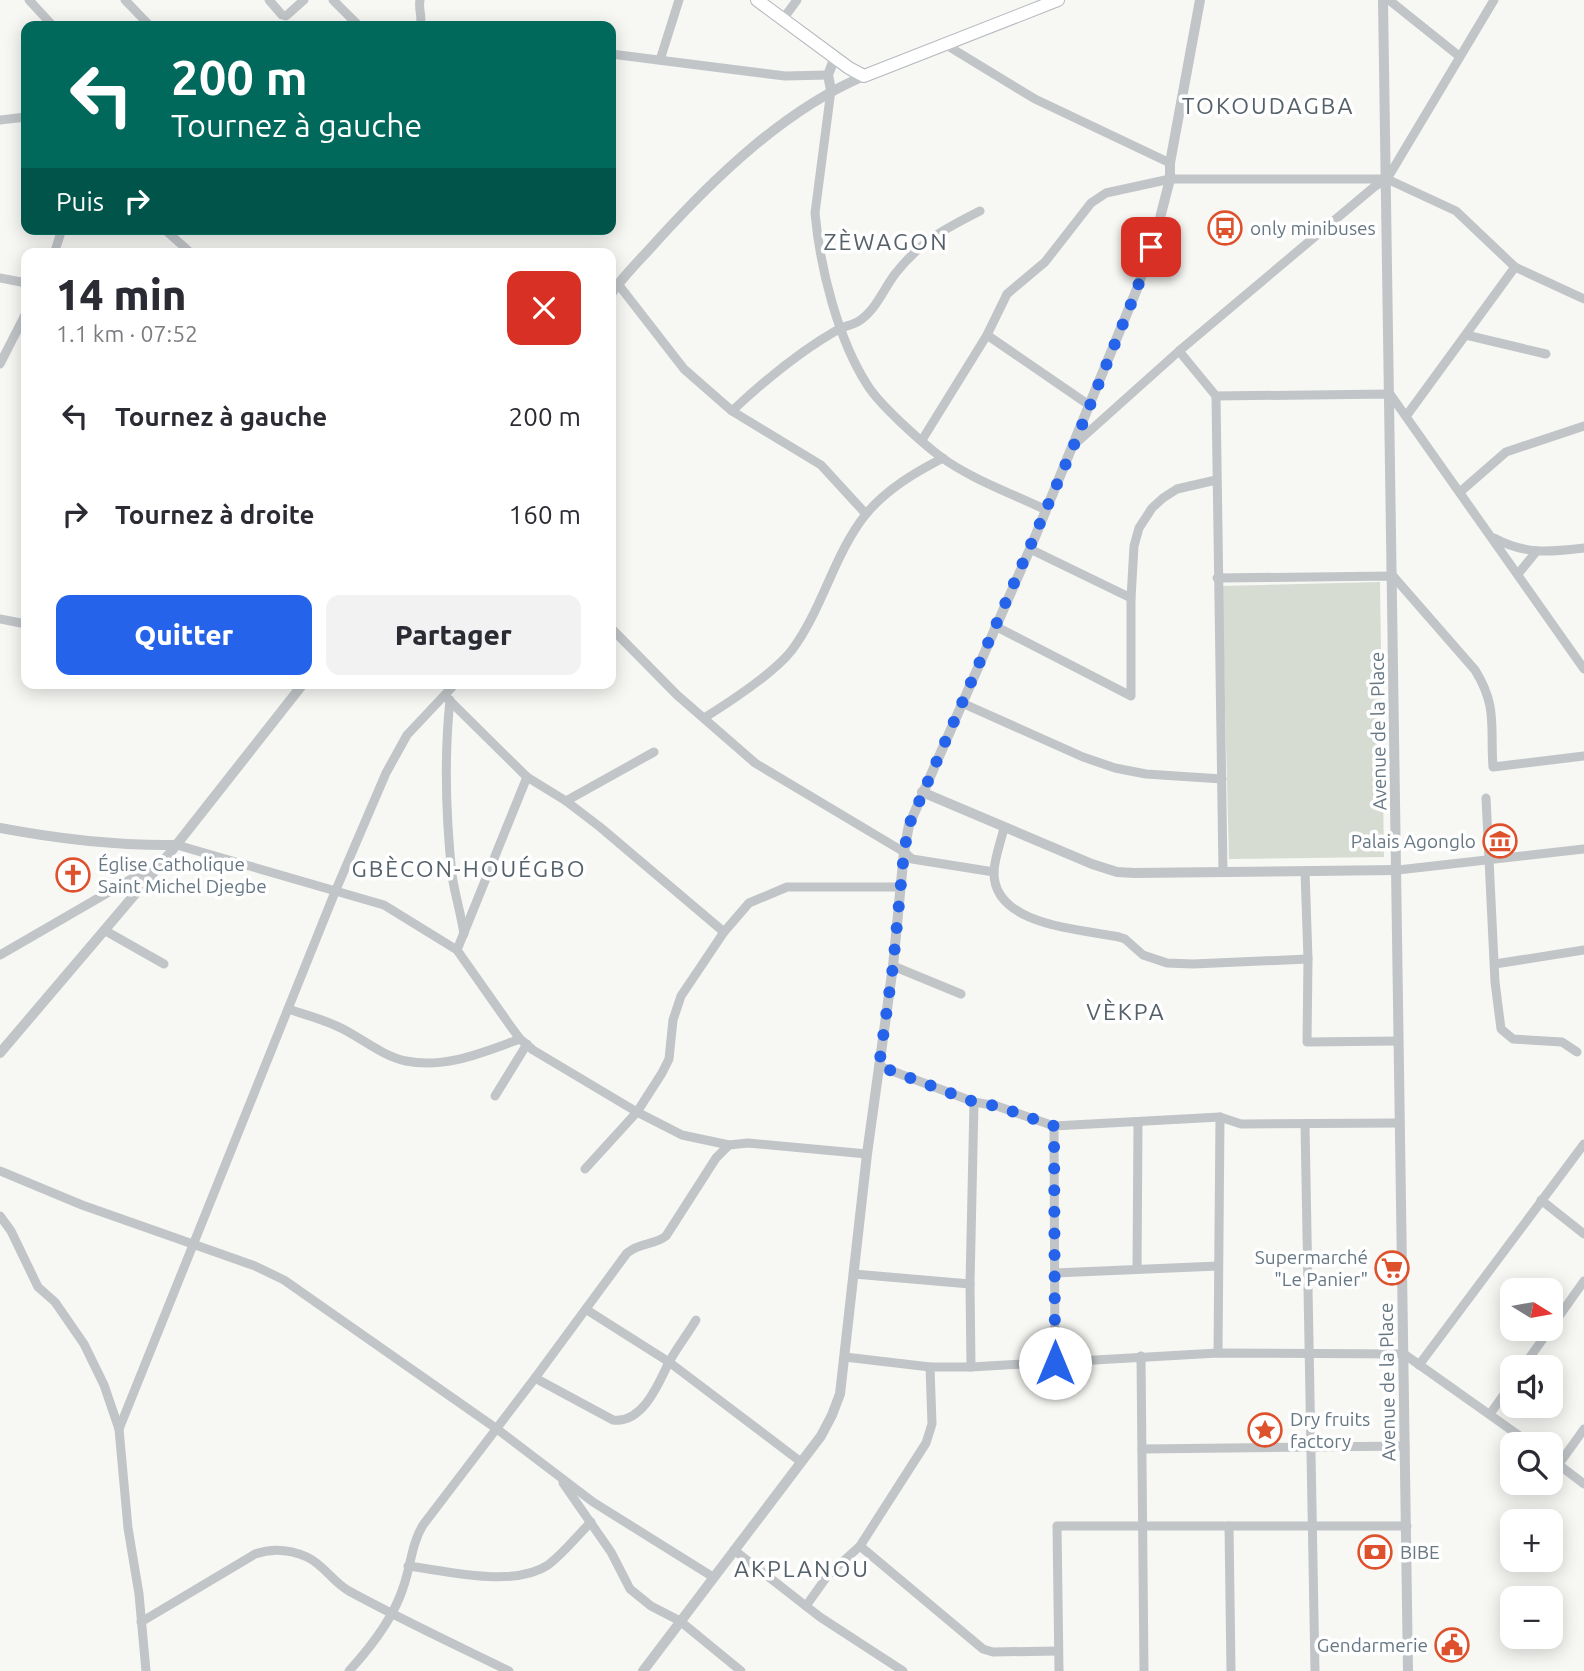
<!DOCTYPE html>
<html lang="fr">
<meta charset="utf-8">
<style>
:root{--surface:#fff;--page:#f2f2f3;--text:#2b2b33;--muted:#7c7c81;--accent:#2563eb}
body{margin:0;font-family:Ubuntu,sans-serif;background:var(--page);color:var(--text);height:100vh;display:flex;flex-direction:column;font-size:26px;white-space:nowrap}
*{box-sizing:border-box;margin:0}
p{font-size:23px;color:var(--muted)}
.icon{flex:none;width:38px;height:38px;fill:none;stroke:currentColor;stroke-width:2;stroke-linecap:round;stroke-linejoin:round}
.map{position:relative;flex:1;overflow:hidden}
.sheet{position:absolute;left:21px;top:248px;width:595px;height:441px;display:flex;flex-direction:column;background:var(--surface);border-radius:14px;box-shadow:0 4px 18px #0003}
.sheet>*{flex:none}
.hud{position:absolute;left:21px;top:21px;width:595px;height:214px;border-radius:14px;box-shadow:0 4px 18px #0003;background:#00695c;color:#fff;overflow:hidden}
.needle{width:46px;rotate:101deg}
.fabs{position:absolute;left:1500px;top:1278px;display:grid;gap:14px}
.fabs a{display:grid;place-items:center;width:63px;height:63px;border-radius:14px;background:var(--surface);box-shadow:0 4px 18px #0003;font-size:35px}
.pin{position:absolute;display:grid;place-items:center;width:60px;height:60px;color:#fff;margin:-30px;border-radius:14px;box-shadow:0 4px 10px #0006}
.me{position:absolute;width:77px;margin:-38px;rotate:0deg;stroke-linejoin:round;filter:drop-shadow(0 0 5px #0008)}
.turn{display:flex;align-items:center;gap:24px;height:147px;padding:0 35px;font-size:32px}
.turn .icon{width:91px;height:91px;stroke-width:2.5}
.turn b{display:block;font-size:49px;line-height:60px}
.then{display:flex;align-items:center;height:66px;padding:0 35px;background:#0003;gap:14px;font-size:26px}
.round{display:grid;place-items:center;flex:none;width:74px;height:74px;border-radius:14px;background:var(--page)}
.headline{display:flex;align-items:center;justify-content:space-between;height:119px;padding:0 35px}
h1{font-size:42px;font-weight:800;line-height:52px}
.action{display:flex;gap:14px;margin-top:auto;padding:14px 35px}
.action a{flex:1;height:80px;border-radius:14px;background:var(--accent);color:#fff;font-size:28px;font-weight:800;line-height:80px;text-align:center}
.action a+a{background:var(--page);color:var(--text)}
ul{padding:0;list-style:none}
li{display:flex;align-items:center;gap:21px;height:98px;padding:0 35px}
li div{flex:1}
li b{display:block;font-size:26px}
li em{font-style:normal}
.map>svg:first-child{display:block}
.green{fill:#d7dcd3}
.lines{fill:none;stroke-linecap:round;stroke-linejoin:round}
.secondary-casing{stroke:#b3b9bd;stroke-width:14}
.minor{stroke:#c1c5c8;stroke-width:9}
.tertiary{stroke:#c1c5c8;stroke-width:10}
.secondary{stroke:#fff;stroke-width:12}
.route{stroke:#2563eb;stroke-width:12;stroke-dasharray:0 21.6}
.labels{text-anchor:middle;stroke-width:7;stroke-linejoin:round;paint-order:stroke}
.poi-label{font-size:19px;fill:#677884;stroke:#fff;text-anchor:start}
.street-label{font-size:19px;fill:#677884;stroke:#fff}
.quarter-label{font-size:23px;letter-spacing:2px;fill:#55616a;stroke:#fff}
</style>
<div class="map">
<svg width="1584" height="1671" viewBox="0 0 1584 1671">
<rect width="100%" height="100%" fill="#f7f7f4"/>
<polygon class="green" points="1380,582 1384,857 1229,859 1222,586"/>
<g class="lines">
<defs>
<polyline id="secondary" points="757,0 849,68 864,76 1058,0"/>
</defs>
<use href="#secondary" class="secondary-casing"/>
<g class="minor">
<polyline points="29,0 53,26"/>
<polyline points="125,0 150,26"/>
<polyline points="269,0 282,15 286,16 304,0"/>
<polyline points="333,0 359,26"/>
<path d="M420,0c-2,10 3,16 0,26"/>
<polyline points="1389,0 1459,56"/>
<polyline points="783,19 797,0"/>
<polyline points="943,43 1035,99 1170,163"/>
<polyline points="611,54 785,76 828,75"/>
<polyline points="660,60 679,0"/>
<path d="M831,90l-16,123c5,55 23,127 53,173 12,19 54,57 73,71 30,22 72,37 105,53"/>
<polyline points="0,120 26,117"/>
<polyline points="164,229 192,254"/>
<polyline points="54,254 62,229"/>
<polyline points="0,278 26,283"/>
<polyline points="618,284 684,369 732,411 821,465 866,514"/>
<polyline points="987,335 1089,405"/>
<polyline points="1466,335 1546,354"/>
<polyline points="1179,351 1216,396 1223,872"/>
<polyline points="0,364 26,313"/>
<polyline points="1216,396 1390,394 1584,669"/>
<path d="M732,411c32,-30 68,-60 107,-82 6,-3 14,-4 20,-8 17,-11 24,-31 36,-47 27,-34 48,-44 85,-63"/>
<polyline points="1407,415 1515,267"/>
<polyline points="922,440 987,335 1007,294 1045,262 1091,203 1106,193 1170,179 1387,179 1456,211 1515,267 1584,299"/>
<polyline points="1074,445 1179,351 1374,187 1387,179 1494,0"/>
<polyline points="1460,492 1506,452 1584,426"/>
<path d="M1494,538c32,17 55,14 90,10"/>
<polyline points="1030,549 1131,598"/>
<polyline points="1518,574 1536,552"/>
<path d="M1217,578l176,-2 82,94c23,37 15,57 18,97l91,-11"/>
<polyline points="0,619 26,624"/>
<polyline points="995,626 1131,696 1131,598 1134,546 1139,528 1152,508 1163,498 1177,489 1216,480"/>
<polyline points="611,628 677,695 755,763 904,852 912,859 994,872"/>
<polyline points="445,696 527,777 566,801 600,827 724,932"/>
<path d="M450,700c-6,57 -4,118 2,175 3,20 9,39 12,59"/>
<polyline points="962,703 1083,757 1115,768 1146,774 1222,779"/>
<path d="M704,718c24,-15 71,-46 88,-68 31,-42 42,-96 74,-136 21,-25 48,-41 77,-56"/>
<polyline points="1486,798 1495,982 1501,1029 1513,1039 1562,1042 1577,1052"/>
<polyline points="566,801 654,752"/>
<path d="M1004,828c-3,13 -9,28 -10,43 -2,55 87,58 125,66l6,2 18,16 24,8 26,1 115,-5"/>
<polyline points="177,845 384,905 457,950 509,1024 520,1039 533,1050 637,1112 682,1135 729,1145 748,1143 867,1154"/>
<polyline points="1398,870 1584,849"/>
<polyline points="1305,871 1308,959 1307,1042 1397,1041"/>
<polyline points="104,930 164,964"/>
<polyline points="457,950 527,777"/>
<polyline points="0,955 159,863"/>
<polyline points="1495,964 1584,950"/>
<polyline points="893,966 961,994"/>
<path d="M288,1009c18,6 38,11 55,20 21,11 40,27 63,32 39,8 78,-9 114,-22"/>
<polyline points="879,1066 974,1102 997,1106 1054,1126 1220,1117 1241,1124 1400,1123"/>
<polyline points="495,1096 527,1044"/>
<polyline points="1305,1124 1315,1671"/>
<polyline points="1054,1126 1055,1363"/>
<polyline points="585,1169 637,1112 662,1073 669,1059 673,1020 681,996 724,932 749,903 787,887 900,887"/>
<polyline points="0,1171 82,1205 255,1266 284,1280 497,1429 593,1502 713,1577"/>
<polyline points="1541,1200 1584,1234"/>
<polyline points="0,1216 11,1231 38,1287 55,1302 84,1344 104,1385 119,1429 128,1528 139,1594 146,1671"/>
<polyline points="1137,1269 1138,1122"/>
<polyline points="1055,1273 1218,1266"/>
<polyline points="854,1274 970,1284"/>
<polyline points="587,1310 669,1362 801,1462"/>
<polyline points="1218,1353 1220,1117"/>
<polyline points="1141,1356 1144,1671"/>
<polyline points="845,1357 930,1367 971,1367 1218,1353 1404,1354 1531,1444"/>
<polyline points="1419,1365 1584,1144"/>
<polyline points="971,1367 970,1284 974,1102"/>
<polyline points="1523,1367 1584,1281"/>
<path d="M535,1378l78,42c29,4 45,-35 55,-56 8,-15 19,-29 28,-44"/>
<polyline points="1490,1414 1512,1383"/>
<polyline points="119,1429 335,892 386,773 407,735 455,684"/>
<polyline points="1142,1449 1405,1446"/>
<polyline points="1550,1458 1584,1484"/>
<polyline points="1559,1464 1584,1429"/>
<polyline points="563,1483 611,1552 630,1589 651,1606 680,1621 741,1671"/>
<polyline points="1229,1526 1231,1671"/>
<polyline points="860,1546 983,1649 993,1652 1058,1651"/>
<polyline points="734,1550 820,1617 903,1671"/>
<path d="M408,1566c39,5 106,22 140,-1 16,-12 29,-29 43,-43"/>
<polyline points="806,1606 828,1575 860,1546 926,1443 932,1424 930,1367"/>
<path d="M141,1622l114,-68c17,-6 36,-4 52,3 17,8 26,25 42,34 53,29 107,54 160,80"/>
<path d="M349,1671c22,-24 44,-52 54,-83 8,-22 8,-43 20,-63l112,-147 92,-125c15,-12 26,-7 39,-17l50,-78 13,-13"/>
<polyline points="1059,1671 1057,1526 1407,1526"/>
</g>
<g class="tertiary">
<polyline points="1383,0 1408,1671"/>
<polyline points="831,90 828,75 835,57"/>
<path d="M611,294c13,-19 30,-35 45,-52 58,-64 128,-132 208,-166"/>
<polyline points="922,792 1092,864 1117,872 1134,873 1398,870"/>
<path d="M0,828c58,11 117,18 177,17"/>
<polyline points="0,1053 170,853 303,684"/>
<polyline points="643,1671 821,1436 832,1415 840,1394 867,1154 893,966 904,852 909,825 1030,549 1137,289 1158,226 1170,179 1170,163 1200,0"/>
</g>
<use href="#secondary" class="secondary"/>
</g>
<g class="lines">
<polyline class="route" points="1055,1363 1054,1126 997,1106 974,1102 879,1066 893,966 904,852 909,825 1074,445 1137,289 1151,247"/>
</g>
<defs>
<symbol id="bus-ring" viewBox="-11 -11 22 22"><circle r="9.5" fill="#fff" stroke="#de512d" stroke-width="1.5"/><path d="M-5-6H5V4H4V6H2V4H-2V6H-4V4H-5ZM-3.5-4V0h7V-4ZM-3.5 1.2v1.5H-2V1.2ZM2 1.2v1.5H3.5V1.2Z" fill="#de512d"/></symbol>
<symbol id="museum-ring" viewBox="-11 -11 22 22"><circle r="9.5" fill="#fff" stroke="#de512d" stroke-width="1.5"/><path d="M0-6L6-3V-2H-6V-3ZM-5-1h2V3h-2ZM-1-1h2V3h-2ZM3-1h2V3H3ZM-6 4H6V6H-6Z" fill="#de512d"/></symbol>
<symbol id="church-ring" viewBox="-11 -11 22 22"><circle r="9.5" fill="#fff" stroke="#de512d" stroke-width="1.5"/><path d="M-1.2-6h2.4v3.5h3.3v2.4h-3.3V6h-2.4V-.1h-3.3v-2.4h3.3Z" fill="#de512d"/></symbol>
<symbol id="supermarket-ring" viewBox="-11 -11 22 22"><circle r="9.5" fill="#fff" stroke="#de512d" stroke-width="1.5"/><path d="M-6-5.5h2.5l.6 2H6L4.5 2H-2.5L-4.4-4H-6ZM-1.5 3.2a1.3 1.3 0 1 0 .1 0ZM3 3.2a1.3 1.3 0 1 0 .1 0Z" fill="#de512d"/></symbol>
<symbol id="sight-ring" viewBox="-11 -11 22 22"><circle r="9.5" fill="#fff" stroke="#de512d" stroke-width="1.5"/><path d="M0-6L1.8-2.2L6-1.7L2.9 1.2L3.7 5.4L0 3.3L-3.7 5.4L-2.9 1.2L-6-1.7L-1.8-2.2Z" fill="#de512d"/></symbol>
<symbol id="bank-ring" viewBox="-11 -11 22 22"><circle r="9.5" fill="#fff" stroke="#de512d" stroke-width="1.5"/><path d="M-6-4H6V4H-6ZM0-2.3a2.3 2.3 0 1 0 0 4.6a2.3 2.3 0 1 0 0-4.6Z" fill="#de512d"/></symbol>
<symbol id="civic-ring" viewBox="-11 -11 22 22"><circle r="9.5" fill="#fff" stroke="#de512d" stroke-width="1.5"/><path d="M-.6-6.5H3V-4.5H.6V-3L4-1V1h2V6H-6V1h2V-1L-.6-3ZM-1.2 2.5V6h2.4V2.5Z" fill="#de512d"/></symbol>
</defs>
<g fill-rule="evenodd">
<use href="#bus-ring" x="1206" y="209" width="38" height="38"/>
<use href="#museum-ring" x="1481" y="822" width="38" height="38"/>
<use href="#church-ring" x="54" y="856" width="38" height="38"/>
<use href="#supermarket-ring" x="1373" y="1249" width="38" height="38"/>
<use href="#sight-ring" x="1246" y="1411" width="38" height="38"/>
<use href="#bank-ring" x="1356" y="1533" width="38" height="38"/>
<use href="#civic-ring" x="1433" y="1626" width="38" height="38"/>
</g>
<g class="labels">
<g class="poi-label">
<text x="1250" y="235">only minibuses</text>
<text x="1476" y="848" text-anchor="end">Palais Agonglo</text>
<text x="98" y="871">Église Catholique<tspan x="98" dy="22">Saint Michel Djegbe</tspan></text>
<text x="1368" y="1264" text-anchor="end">Supermarché<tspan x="1368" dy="22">"Le Panier"</tspan></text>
<text x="1290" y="1426">Dry fruits<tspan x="1290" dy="22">factory</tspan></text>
<text x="1400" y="1559">BIBE</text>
<text x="1428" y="1652" text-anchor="end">Gendarmerie</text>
</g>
<g class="street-label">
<text transform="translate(1378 731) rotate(-91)" y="7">Avenue de la Place</text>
<text transform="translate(1387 1382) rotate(-91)" y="7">Avenue de la Place</text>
</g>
<g class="quarter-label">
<text x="1268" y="114">TOKOUDAGBA</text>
<text x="886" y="250">ZÈWAGON</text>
<text x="469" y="877">GBÈCON-HOUÉGBO</text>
<text x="1126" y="1020">VÈKPA</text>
<text x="802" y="1577">AKPLANOU</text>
</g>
</g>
</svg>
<div class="fabs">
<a><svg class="needle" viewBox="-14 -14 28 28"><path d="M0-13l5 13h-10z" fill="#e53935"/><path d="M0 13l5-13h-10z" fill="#7c7c81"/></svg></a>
<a><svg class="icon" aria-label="sound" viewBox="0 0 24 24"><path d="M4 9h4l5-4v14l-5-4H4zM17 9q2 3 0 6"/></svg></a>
<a><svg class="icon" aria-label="search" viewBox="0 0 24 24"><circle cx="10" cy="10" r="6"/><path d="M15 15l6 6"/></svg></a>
<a>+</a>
<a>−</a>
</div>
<div class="pin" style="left:1151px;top:247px;background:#d93025"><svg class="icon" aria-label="arrive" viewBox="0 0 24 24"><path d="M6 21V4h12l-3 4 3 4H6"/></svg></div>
<svg class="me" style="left:1055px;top:1363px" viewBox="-20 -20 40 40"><circle r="19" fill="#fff"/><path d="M0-13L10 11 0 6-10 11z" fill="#2563eb"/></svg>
<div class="hud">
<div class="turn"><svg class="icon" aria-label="left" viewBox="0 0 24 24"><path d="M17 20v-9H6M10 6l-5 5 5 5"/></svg><div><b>200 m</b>Tournez à gauche</div></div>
<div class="then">Puis<svg class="icon" aria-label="right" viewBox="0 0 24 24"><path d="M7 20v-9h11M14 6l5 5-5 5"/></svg></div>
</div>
<section class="sheet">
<div class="headline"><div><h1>14 min</h1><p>1.1 km · 07:52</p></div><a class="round" style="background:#d93025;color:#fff"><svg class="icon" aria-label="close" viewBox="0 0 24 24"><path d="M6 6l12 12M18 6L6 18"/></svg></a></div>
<ul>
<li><svg class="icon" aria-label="left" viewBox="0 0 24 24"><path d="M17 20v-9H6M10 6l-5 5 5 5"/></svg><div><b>Tournez à gauche</b></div><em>200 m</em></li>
<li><svg class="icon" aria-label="right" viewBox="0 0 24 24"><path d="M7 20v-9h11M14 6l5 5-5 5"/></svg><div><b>Tournez à droite</b></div><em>160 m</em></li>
</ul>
<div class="action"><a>Quitter</a><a>Partager</a></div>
</section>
</div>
